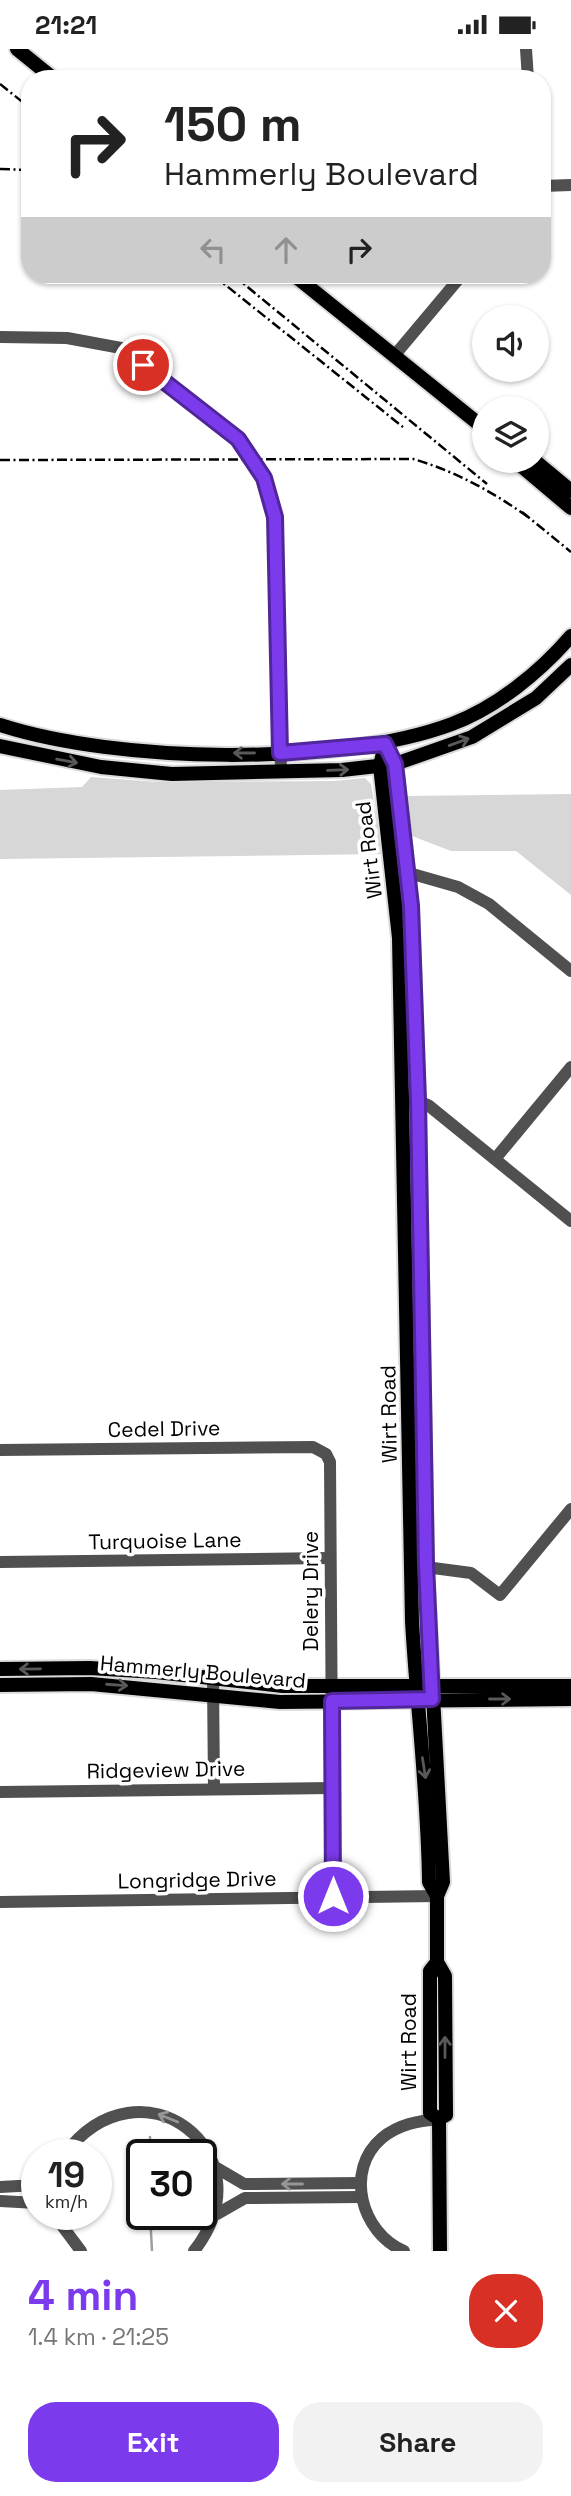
<!DOCTYPE html>
<meta charset="utf-8">
<style>
:root{--surface:#fff;--page:#f2f2f2;--text:#222;--muted:#767676;--accent:#7c3aed}
body{margin:0;font-family:"Space Grotesk",sans-serif;background:var(--page);color:var(--text);height:100vh;display:flex;flex-direction:column;font-size:26px;white-space:nowrap}
*{box-sizing:border-box;margin:0}
p{font-size:23px;color:var(--muted)}
.icon{flex:none;width:38px;height:38px;fill:none;stroke:currentColor;stroke-width:2;stroke-linecap:round;stroke-linejoin:round}
.map{position:relative;height:2202px;overflow:hidden}
.sheet{display:flex;flex-direction:column;background:var(--surface);flex:1}
.sheet>*{flex:none}
.banner{position:absolute;left:21px;top:21px;width:530px;height:214px;border-radius:28px;box-shadow:0 2px 5px #0004;background:#fff;color:var(--text);overflow:hidden}
.controls{position:absolute;left:472px;top:256px;display:grid;gap:14px}
.controls a{display:grid;place-items:center;width:77px;height:77px;border-radius:50%;background:var(--surface);box-shadow:0 2px 5px #0004;font-size:35px}
.speed{position:absolute;left:21px;top:2090px;display:flex;gap:14px;font-size:35px;font-weight:700;text-align:center}
.speed>*{display:grid;place-content:center;width:91px;height:91px;border-radius:50%;background:var(--surface);box-shadow:0 2px 5px #0004;line-height:1}
.speed small{font-size:18px;font-weight:400}
.speed .limit{border:4px solid #111;border-radius:10px;background:#fff;color:#111}
.pin{position:absolute;display:grid;place-items:center;width:60px;height:60px;color:#fff;margin:-30px;border:4px solid #fff;border-radius:50%;box-shadow:0 2px 7px #0007}
.me{position:absolute;width:77px;margin:-38px;rotate:0deg;stroke-linejoin:round;filter:drop-shadow(0 0 5px #0008)}
.turn{display:flex;align-items:center;gap:24px;height:147px;padding:0 28px;font-size:32px}
.turn .icon{width:91px;height:91px;stroke-width:2.5}
.turn b{display:block;font-size:49px;line-height:60px}
.lanes{display:flex;align-items:center;height:66px;padding:0 28px;background:#0003;justify-content:center;gap:35px;direction:ltr}
.lanes .off{opacity:.35}
.round{display:grid;place-items:center;flex:none;width:74px;height:74px;border-radius:28px;background:var(--page)}
.overview{display:flex;align-items:center;justify-content:space-between;height:119px;padding:0 28px}
h1{font-size:42px;font-weight:600;line-height:52px;color:var(--accent)}
.primary-button{display:flex;gap:14px;margin-top:auto;padding:14px 28px}
.primary-button a{flex:1;height:80px;border-radius:28px;background:var(--accent);color:#fff;font-size:28px;font-weight:600;line-height:80px;text-align:center}
.primary-button a+a{background:var(--page);color:var(--text)}
.status{display:flex;justify-content:space-between;align-items:center;height:49px;padding:0 35px;background:var(--surface);direction:ltr}
.status svg{height:19px;fill:currentColor}
.map>svg:first-child{display:block}
.green{fill:#d7d7d7}
.lines{fill:none;stroke-linecap:round;stroke-linejoin:round}
.stream{stroke:#9e9e9e;stroke-width:2.5}
.major-casing{stroke:#dbdbdb;stroke-width:18}
.minor{stroke:#505050;stroke-width:12}
.major{stroke:#000;stroke-width:14}
.rail{stroke:#000;stroke-width:2.5;stroke-dasharray:10 3.5 2 3.5;stroke-linecap:butt}
.oneway{stroke:#595959}
.oneway2{stroke:#969696}
.route-casing{stroke:#51269a;stroke-width:18}
.route{stroke:#7c3aed;stroke-width:12}
.labels{text-anchor:middle;stroke-width:7;stroke-linejoin:round;paint-order:stroke}
.street-label{font-size:21px;fill:#000;stroke:#fff}
</style>
<div class="status"><b>21:21</b><svg viewBox="0 0 49 12"><path d="M0 12V9h3v3zM5 12V6h3v6zM10 12V3h3v9zM15 12V0h3v12zM26 1h20v11H26zM47 4h2v5h-2z"/></svg></div>
<div class="map">
<svg width="571" height="2202" viewBox="0 0 571 2202">
<rect width="100%" height="100%" fill="#fff"/>
<g class="green">
<polygon points="91,728 157,733 334,732 365,729 371,735 383,805 0,810 0,741 82,738"/>
<polygon points="571,745 571,846 516,802 451,802 412,787 406,747"/>
</g>
<g class="lines">
<g class="stream">
<polyline points="150,2088 150,2105"/>
<polyline points="150,2165 152,2202"/>
</g>
<defs>
<g id="major">
<polyline points="17,0 54,30"/>
<polyline points="294,226 485,380"/>
<polyline points="514,411 571,459"/>
<polyline points="534,411 571,442"/>
<path d="M0,676c117,38 337,42 452,-1 45,-17 88,-52 119,-88"/>
<polyline points="385,695 395,715 411,857 418,1052 426,1516 443,1833 437,1847 437,1913 445,1927 446,2066 439,2070"/>
<path d="M385,695l-5,22 19,172 13,683c5,87 16,173 17,261l8,14"/>
<polyline points="0,697 101,718 172,725 342,721 395,715 472,688 536,649 571,616"/>
<polyline points="0,1620 90,1619 156,1623 283,1637 571,1637"/>
<polyline points="0,1636 91,1635 280,1653 571,1650"/>
<polyline points="437,1913 430,1922 430,2064 439,2070"/>
<polyline points="439,2070 440,2202"/>
</g>
</defs>
<use href="#major" class="major-casing"/>
<g class="minor">
<polyline points="526,0 528,30"/>
<polyline points="542,137 571,136"/>
<path d="M0,288l67,1 54,10 117,91c19,25 29,48 37,78l6,254"/>
<polyline points="394,307 462,226"/>
<polyline points="409,824 458,838 489,855 571,922"/>
<polyline points="403,1051 418,1052 428,1056 571,1172"/>
<polyline points="495,1110 571,1018"/>
<polyline points="0,1401 313,1398 326,1405 330,1413 333,1848"/>
<polyline points="0,1513 330,1509"/>
<polyline points="418,1517 471,1524 500,1546 571,1460"/>
<polyline points="213,1631 214,1739"/>
<polyline points="0,1743 333,1739"/>
<polyline points="0,1853 437,1847"/>
<path d="M65,2105c75,-100 206,-2 129,97"/>
<polyline points="215,2118 244,2135 360,2134"/>
<polyline points="0,2138 37,2136"/>
<polyline points="0,2152 37,2154"/>
<polyline points="60,2165 63,2178 81,2202"/>
<polyline points="217,2165 245,2149 361,2148"/>
<path d="M404,2202c-43,-18 -60,-81 -22,-113 17,-14 36,-17 57,-19"/>
</g>
<use href="#major" class="major"/>
<g class="rail">
<polyline points="0,35 30,59"/>
<polyline points="0,120 30,121"/>
<polyline points="213,226 403,378"/>
<polyline points="233,226 487,435"/>
<path d="M0,411l413,-1c42,12 80,33 115,58"/>
<polyline points="522,463 571,503"/>
</g>
</g>
<defs><path id="oneway-shaft" d="M-6 0H5M1.5-3L5.5 0L1.5 3" fill="none" stroke-width="1.6" stroke-linecap="round" stroke-linejoin="round" transform="scale(1.75)"/></defs>
<g class="oneway">
<use href="#oneway-shaft" transform="translate(459 693) rotate(-20)"/>
<use href="#oneway-shaft" transform="translate(244 704) rotate(180)"/>
<use href="#oneway-shaft" transform="translate(67 712) rotate(10)"/>
<use href="#oneway-shaft" transform="translate(338 721) rotate(-2)"/>
<use href="#oneway-shaft" transform="translate(30 1620) rotate(179)"/>
<use href="#oneway-shaft" transform="translate(117 1636) rotate(4)"/>
<use href="#oneway-shaft" transform="translate(500 1650)"/>
<use href="#oneway-shaft" transform="translate(424 1719) rotate(81)"/>
<use href="#oneway-shaft" transform="translate(445 1998) rotate(-90)"/>
</g>
<g class="oneway2">
<use href="#oneway-shaft" transform="translate(168 2069) rotate(-158)"/>
<use href="#oneway-shaft" transform="translate(292 2135) rotate(180)"/>
</g>
<g class="lines">
<defs>
<polyline id="route" points="143,316 238,390 264,429 275,468 280,704 385,695 395,715 411,857 418,1052 426,1516 432,1650 332,1652 333,1847"/>
</defs>
<use href="#route" class="route-casing"/>
<use href="#route" class="route"/>
</g>
<g class="labels">
<g class="street-label">
<text transform="translate(369 801) rotate(-97)" y="7">Wirt Road</text>
<text transform="translate(389 1365) rotate(-91)" y="7">Wirt Road</text>
<text transform="translate(164 1380) rotate(-1)" y="7">Cedel Drive</text>
<text transform="translate(165 1492) rotate(-1)" y="7">Turquoise Lane</text>
<text transform="translate(311 1542) rotate(-90)" y="7">Delery Drive</text>
<text transform="translate(203 1623) rotate(5)" y="7">Hammerly Boulevard</text>
<text transform="translate(166 1721) rotate(-1)" y="7">Ridgeview Drive</text>
<text transform="translate(197 1831) rotate(-1)" y="7">Longridge Drive</text>
<text transform="translate(409 1993) rotate(-90)" y="7">Wirt Road</text>
</g>
</g>
</svg>
<div class="controls">
<a><svg class="icon" aria-label="sound" viewBox="0 0 24 24"><path d="M4 9h4l5-4v14l-5-4H4zM17 9q2 3 0 6"/></svg></a>
<a><svg class="icon" aria-label="layers" viewBox="0 0 24 24"><path d="M12 4l9 5-9 5-9-5zM3 14l9 5 9-5"/></svg></a>
</div>
<div class="speed"><div>19<small>km/h</small></div><div class="limit">30</div></div>
<div class="pin" style="left:143px;top:316px;background:#d93025"><svg class="icon" aria-label="arrive" viewBox="0 0 24 24"><path d="M6 21V4h12l-3 4 3 4H6"/></svg></div>
<svg class="me" style="left:333px;top:1847px" viewBox="-20 -20 40 40"><circle r="17" fill="#7c3aed" stroke="#fff" stroke-width="3"/><path d="M0-11L8 9 0 5-8 9z" fill="#fff"/></svg>
<div class="banner">
<div class="turn"><svg class="icon" aria-label="right" viewBox="0 0 24 24"><path d="M7 20v-9h11M14 6l5 5-5 5"/></svg><div><b>150 m</b>Hammerly Boulevard</div></div>
<div class="lanes"><svg class="icon off" aria-label="left" viewBox="0 0 24 24"><path d="M17 20v-9H6M10 6l-5 5 5 5"/></svg><svg class="icon off" aria-label="ahead" viewBox="0 0 24 24"><path d="M12 20V5M6 11l6-6 6 6"/></svg><svg class="icon" aria-label="right" viewBox="0 0 24 24"><path d="M7 20v-9h11M14 6l5 5-5 5"/></svg></div>
</div>
</div>
<section class="sheet">
<div class="overview"><div><h1>4 min</h1><p>1.4 km · 21:25</p></div><a class="round" style="background:#d93025;color:#fff"><svg class="icon" aria-label="close" viewBox="0 0 24 24"><path d="M6 6l12 12M18 6L6 18"/></svg></a></div>
<div class="primary-button"><a>Exit</a><a>Share</a></div>
</section>
